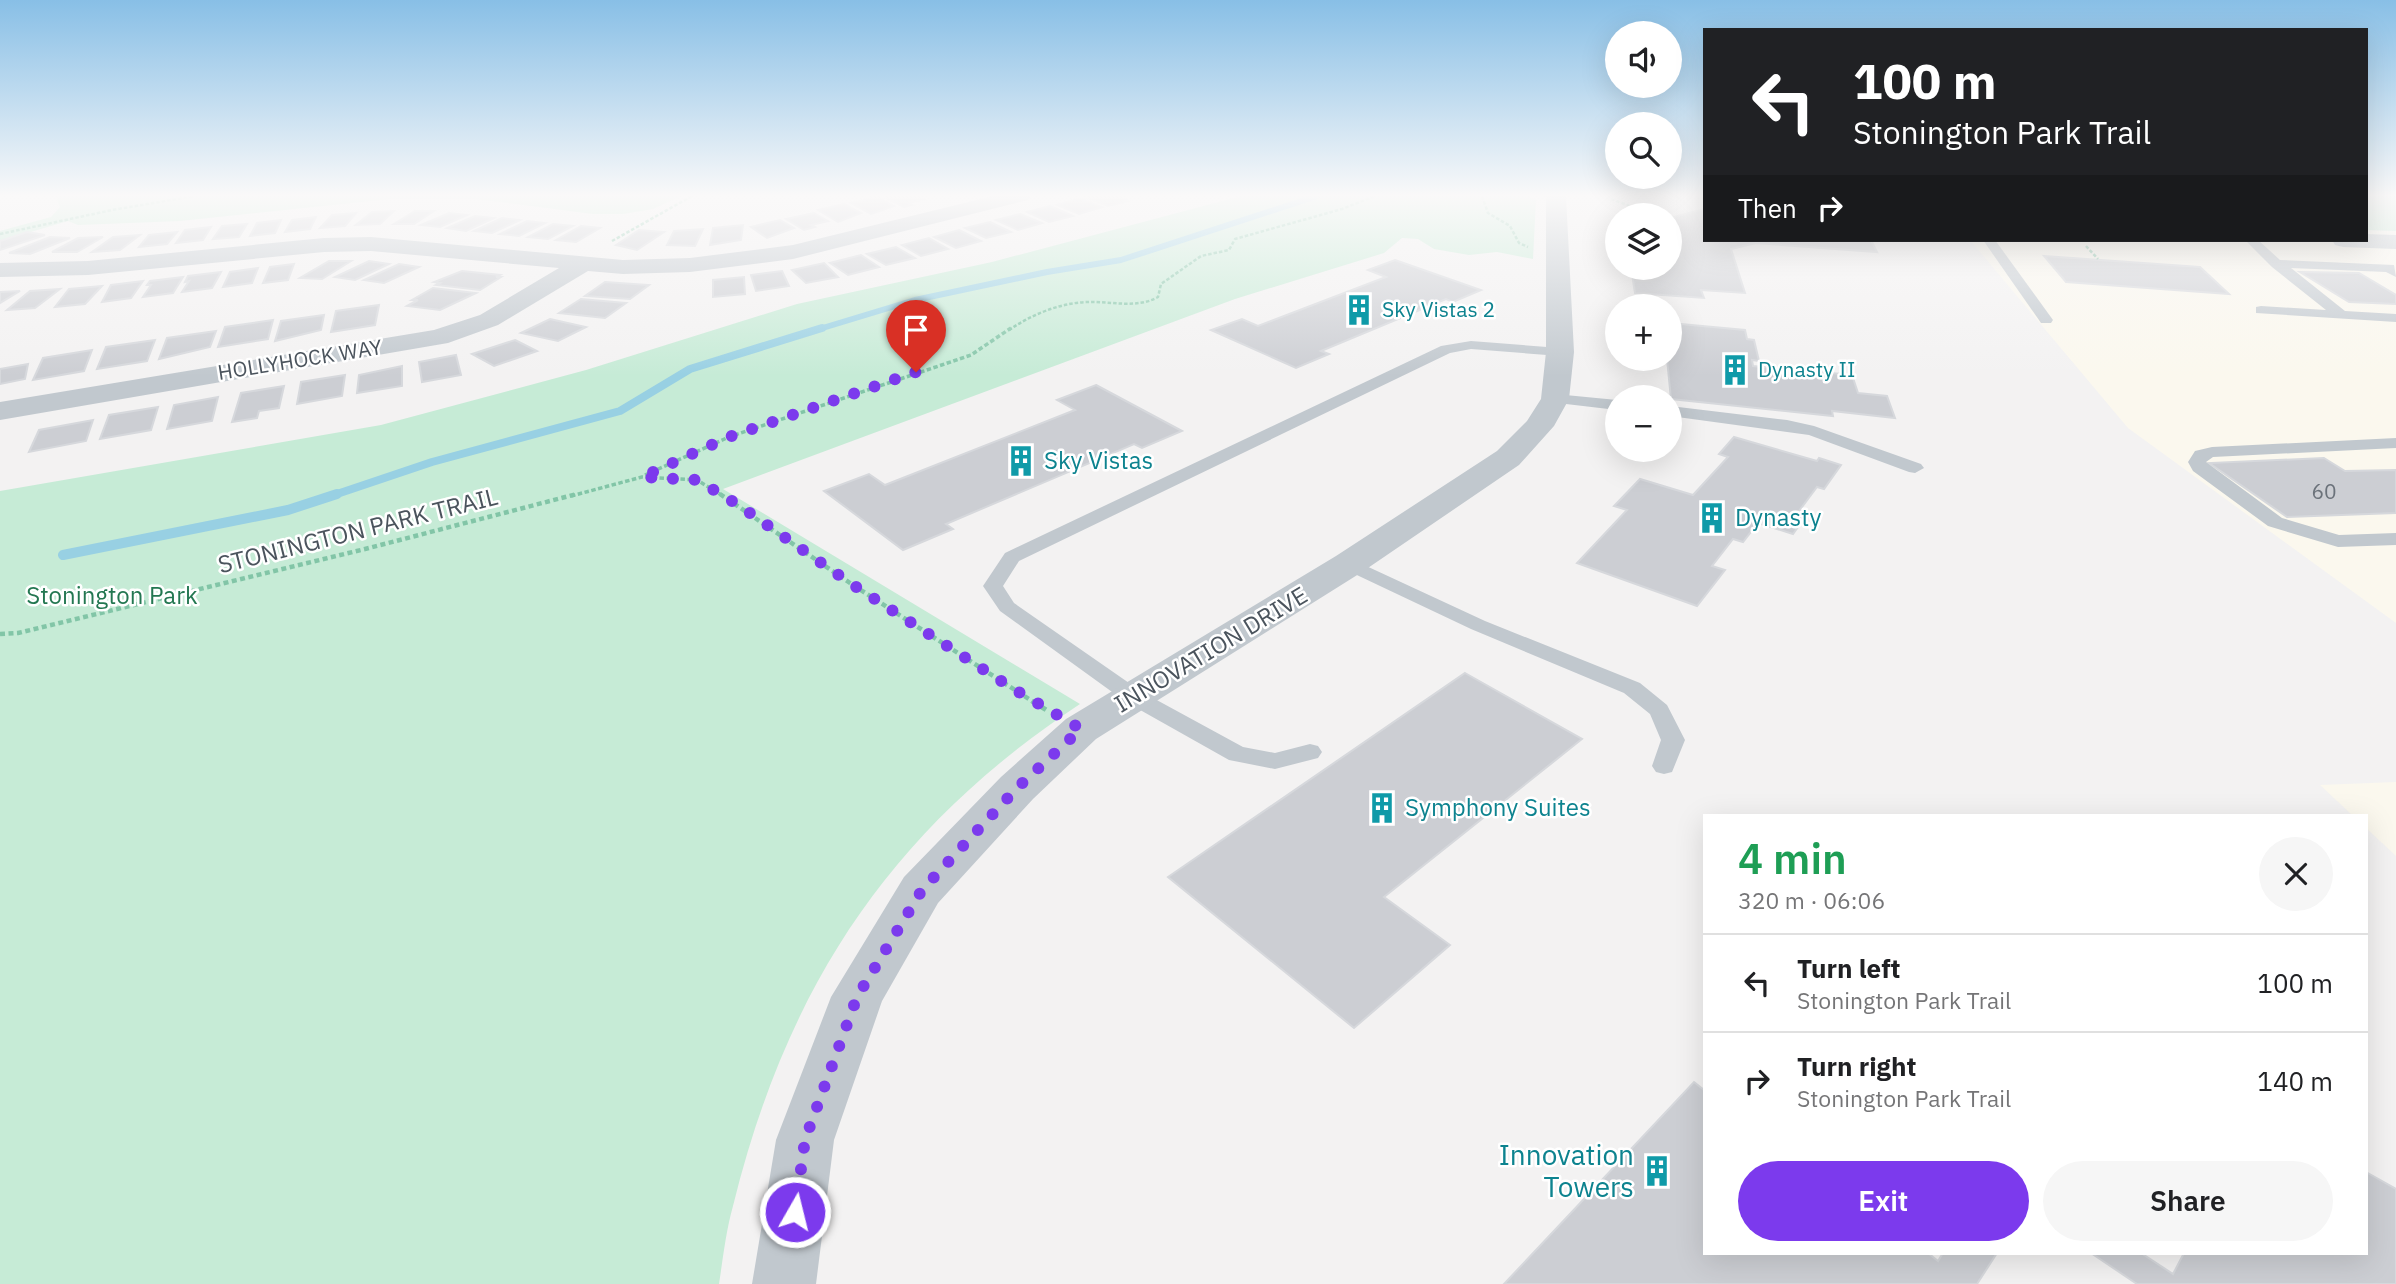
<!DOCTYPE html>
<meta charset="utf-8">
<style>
:root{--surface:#fff;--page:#f6f6f6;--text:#202124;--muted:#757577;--line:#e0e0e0;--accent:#7c3aed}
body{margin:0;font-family:"IBM Plex Sans",sans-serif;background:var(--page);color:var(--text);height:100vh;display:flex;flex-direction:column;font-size:26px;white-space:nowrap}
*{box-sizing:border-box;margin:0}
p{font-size:23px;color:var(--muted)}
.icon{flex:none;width:38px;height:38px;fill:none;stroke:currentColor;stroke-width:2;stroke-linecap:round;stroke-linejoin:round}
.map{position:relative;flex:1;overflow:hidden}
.side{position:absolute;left:1703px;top:814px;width:665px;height:441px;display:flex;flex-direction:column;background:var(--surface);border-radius:0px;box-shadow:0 7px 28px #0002}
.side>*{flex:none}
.guide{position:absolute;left:1703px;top:28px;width:665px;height:214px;border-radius:0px;box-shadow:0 7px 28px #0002;background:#202124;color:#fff;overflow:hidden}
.fabs{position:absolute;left:1605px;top:21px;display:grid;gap:14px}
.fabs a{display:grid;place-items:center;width:77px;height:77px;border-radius:50%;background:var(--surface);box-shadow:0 7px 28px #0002;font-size:35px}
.pin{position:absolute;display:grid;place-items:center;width:60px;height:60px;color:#fff;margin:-72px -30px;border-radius:50% 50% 50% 0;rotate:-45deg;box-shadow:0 0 7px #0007}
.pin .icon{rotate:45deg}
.me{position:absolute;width:77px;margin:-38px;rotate:8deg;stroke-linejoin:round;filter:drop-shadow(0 0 5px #0008)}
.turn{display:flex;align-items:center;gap:24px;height:147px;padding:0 35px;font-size:32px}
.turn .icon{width:91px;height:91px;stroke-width:2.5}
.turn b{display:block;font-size:49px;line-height:60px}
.then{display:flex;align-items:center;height:66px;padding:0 35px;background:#0003;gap:14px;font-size:26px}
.round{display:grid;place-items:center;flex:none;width:74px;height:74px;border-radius:37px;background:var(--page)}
.headline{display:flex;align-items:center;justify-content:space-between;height:119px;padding:0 35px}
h1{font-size:42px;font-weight:600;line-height:52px;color:#1e9e55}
.action{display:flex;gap:14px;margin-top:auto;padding:14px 35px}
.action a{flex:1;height:80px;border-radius:42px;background:var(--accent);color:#fff;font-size:28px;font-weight:600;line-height:80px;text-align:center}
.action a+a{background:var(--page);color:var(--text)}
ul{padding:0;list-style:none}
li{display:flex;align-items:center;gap:21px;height:98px;padding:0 35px;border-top:2px solid var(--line)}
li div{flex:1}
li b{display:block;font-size:26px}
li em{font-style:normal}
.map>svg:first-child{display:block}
.commercial{fill:#fbf8ee}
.green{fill:#c6ebd6}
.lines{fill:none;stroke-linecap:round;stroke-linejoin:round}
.stream-far2{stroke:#98d0e3;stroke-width:6}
.stream-far1{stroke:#98d0e3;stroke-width:8}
.stream{stroke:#98d0e3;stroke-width:10}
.building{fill:#ccced3;stroke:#d6d8dc;stroke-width:2}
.path-far3{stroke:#82c5a7;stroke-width:2.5;stroke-dasharray:3.5 2;stroke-linecap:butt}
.path-far2{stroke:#82c5a7;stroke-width:3.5;stroke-dasharray:4.5 2.5;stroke-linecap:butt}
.path-far1{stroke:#82c5a7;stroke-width:4.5;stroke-dasharray:5 3.5;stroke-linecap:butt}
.path{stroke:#82c5a7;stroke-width:5;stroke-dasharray:6 4.5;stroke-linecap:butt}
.service{fill:#c1c8ce;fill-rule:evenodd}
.minor{fill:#c1c8ce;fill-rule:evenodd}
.tertiary{fill:#c1c8ce;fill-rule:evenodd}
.route{stroke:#7c3aed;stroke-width:12;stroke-dasharray:0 21.6}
.labels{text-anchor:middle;stroke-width:5;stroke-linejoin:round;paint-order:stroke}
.far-culture-label{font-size:21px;fill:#0d838f;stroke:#fff;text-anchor:start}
.far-street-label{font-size:21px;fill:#4b545d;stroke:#fff}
.number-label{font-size:21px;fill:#6b727a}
.culture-label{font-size:24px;fill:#0d838f;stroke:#fff;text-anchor:start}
.street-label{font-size:24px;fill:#4b545d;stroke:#fff}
.park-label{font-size:24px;fill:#237751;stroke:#fff}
.near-culture-label{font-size:28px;fill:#0d838f;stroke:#fff;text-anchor:end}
</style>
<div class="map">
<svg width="2396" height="1284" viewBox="0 0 2396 1284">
<rect width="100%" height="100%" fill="#f3f2f2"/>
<g class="commercial">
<polygon points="2366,230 2396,231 2396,623 2128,428 1970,240 2366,240"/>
<polygon points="2396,782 2396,856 2366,828 2366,816 2352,815 2320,785"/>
</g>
<g class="green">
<polygon points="56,196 681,196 653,209 623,214 593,214 476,199 390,199 180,221 78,225 68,221 0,241 0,231 51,217 60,207"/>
<path d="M1241,196h286l9,4 -3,59 -36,-7 -28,3 -35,-6 -16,-10 -16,-1 -18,15 -149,46 -512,190 357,215c-189,125 -293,282 -347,502 -7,25 -10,52 -14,78h-719v-793l381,-66 205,-55 211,-66 195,-42z"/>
<polygon points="2366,196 2396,196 2396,231 2366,230"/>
</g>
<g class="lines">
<polyline class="stream-far2" points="816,330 915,300 1047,272 1121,260 1317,196"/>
<polyline class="stream-far1" points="331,496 432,462 620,411 690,369 822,328"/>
<polyline class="stream" points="63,555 288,510 337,494"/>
</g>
<g class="building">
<polygon points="919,196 924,199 908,203 912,205 904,207 884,197"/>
<polygon points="1117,196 1128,201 1108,206 1087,198"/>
<polygon points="877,197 894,206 871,214 851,203"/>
<polygon points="1080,198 1102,207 1079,214 1057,205"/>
<polygon points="844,204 861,213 838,222 818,210"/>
<polygon points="1050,206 1073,216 1049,222 1027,212"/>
<polygon points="1704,209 1704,240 1871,240 1877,252 1756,243 1731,249 1745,293 1701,290 1704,298 1635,293 1631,268 1670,268 1670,218"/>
<polygon points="394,211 380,224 356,225 372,212"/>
<polygon points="415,211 434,211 414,224 394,224"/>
<polygon points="356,213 345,226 320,228 332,215"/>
<polygon points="449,213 467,215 440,227 421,225"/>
<polygon points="814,213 828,221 811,225 815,227 804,230 786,219"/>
<polygon points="1020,214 1042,223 1018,230 996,220"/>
<polygon points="475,216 494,218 466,231 447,228"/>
<polygon points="316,217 310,229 285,232 292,220"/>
<polygon points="502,218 520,220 492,233 474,231"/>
<polygon points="281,220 275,233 250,236 257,223"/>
<polygon points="780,220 794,228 767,238 751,227"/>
<polygon points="527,221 545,223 519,236 500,234"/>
<polygon points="990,222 1011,232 986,238 965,228"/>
<polygon points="247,224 239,237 213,239 222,226"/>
<polygon points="553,224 573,226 548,239 528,237"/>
<polygon points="743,225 741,240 710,245 713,228"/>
<polygon points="581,226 600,228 576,242 556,240"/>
<polygon points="211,227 203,240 176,243 185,230"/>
<polygon points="703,229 695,246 667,245 674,231"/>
<polygon points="639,230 664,232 637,250 616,245"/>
<polygon points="959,230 981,241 956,248 934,237"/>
<polygon points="27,232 45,235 0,250 0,241"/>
<polygon points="177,232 167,244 139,247 149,235"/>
<polygon points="140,235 120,250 92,252 113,237"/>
<polygon points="50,237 70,238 30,254 9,253"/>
<polygon points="103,237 77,252 52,252 78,238"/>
<polygon points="929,238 948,249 921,256 902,245"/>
<polygon points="896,247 915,258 886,265 867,254"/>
<polygon points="861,255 879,267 848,275 830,263"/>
<polygon points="2044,256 2200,267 2229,294 2066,282"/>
<polygon points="1395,260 1481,290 1453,302 1446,299 1321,351 1329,354 1296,368 1211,330 1242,319 1258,326 1386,277 1368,270"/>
<polygon points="329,261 351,261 322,279 300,278"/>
<polygon points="369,261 389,264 355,280 335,277"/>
<polygon points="824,263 838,277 806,283 792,270"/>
<polygon points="294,264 288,280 263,283 270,267"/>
<polygon points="399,264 419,267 384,283 364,280"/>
<polygon points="258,268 252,283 223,287 230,272"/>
<polygon points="462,271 500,275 496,277 501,277 480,290 436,285 440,283 434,282"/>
<polygon points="782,271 789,286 756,291 751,275"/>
<polygon points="221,272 212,288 182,292 189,281 185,282 188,276"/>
<polygon points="2300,272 2359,273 2396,295 2396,304 2349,302"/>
<polygon points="183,277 173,293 143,297 151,285 147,285 150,281"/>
<polygon points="744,277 745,294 713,297 713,280"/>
<polygon points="143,281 131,298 102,302 111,285"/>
<polygon points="605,282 649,285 630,299 585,296"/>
<polygon points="102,286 85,304 55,307 69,289"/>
<polygon points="433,288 476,293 440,310 407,306 418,300 412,300"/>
<polygon points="60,289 35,308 7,310 30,291"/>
<polygon points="20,291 0,303 0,292"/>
<polygon points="581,299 626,303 605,318 559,313"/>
<polygon points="379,305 375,325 331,332 336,311"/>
<polygon points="324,315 321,330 275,341 281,321"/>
<polygon points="550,319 586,327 558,341 521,333"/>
<polygon points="273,320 268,339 218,347 225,327"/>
<polygon points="1670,323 1745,330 1747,339 1754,340 1759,361 1752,360 1753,366 1852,375 1858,393 1887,396 1895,418 1832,411 1833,416 1671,399 1667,359 1670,359"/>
<polygon points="216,331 210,347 159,359 167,338"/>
<polygon points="155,340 147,361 97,369 106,347"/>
<polygon points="515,340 537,351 494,366 472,354"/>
<polygon points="92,350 84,371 33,380 43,358"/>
<polygon points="456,355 461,375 422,382 419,362"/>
<polygon points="28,364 25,379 0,384 0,369"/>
<polygon points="402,366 402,386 357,393 359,375"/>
<polygon points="345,375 342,396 297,404 301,382"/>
<polygon points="1096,385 1182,431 1142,448 1134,444 946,524 953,529 903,550 824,491 869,474 885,485 1075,410 1057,400"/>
<polygon points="284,386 279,408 259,411 257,418 232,422 241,393"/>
<polygon points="218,397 212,421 167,429 174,405"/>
<polygon points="158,407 151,430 100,439 109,415"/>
<polygon points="93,420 86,441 29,452 39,430"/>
<polygon points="1734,437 1817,461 1819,458 1841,465 1824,489 1817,487 1799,511 1808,513 1793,534 1758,523 1743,542 1733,539 1712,566 1725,570 1697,606 1577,563 1627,510 1614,506 1640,479 1693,495 1728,457 1719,454"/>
<polygon points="2324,458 2345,471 2396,470 2396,513 2287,517 2209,463"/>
<polygon points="1465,673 1582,739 1384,897 1450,945 1354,1028 1168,877"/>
<polygon points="1694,1082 1704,1090 1704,1253 1928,1253 1938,1261 1943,1253 1997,1253 1977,1284 1504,1284"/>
<polygon points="2366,1172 2396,1189 2396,1284 2137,1284 2091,1253 2141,1253 2173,1274 2184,1253 2366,1253"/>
</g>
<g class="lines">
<g class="path-far3">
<polyline points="1482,196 1488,213 1510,226 1519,243 1528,247"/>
<polyline points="1611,199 1655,215"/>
<polyline points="0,234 112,210 195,196"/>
<polyline points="612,241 692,196"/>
<polyline points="2086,246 2098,259"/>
<path d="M1009,330c22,-15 50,-27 78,-28 24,-1 50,7 71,-5l3,-13 40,-28 28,-6 6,-11 107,-30 33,-13"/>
</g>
<g class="path-far2">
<polyline points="645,475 729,437 971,355 1011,328"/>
<polyline points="571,496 642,477 697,480 723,496"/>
</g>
<g class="path-far1">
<polyline points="720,494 850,583 1035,703"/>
<polyline points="0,634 18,633 365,549 577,494"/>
</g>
<polyline class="path" points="1032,701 1048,711"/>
<g class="service">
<polygon points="1983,240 1995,240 2053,320 2051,323 2041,323"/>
<polygon points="2245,240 2258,240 2280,260 2394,265 2396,277 2386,272 2291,268 2345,311 2396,314 2396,322 2256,313 2256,307 2261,306 2326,310 2272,267"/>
<polygon points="1471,341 1560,348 1567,352 1560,356 1471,349 1450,353 1019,561 1003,586 1014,603 1142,692 1243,747 1275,753 1310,744 1318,746 1322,752 1318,758 1275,769 1229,760 1126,702 1000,611 983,586 1005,553 1441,346"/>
<polygon points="1555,394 1617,400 1617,410 1549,402 1547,399"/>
<polygon points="1670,406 1787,420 1814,426 1921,464 1924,468 1915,473 1909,472 1809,435 1670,416"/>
<polygon points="2396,438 2396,448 2213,457 2206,462 2282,518 2339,535 2396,533 2396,545 2338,547 2268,526 2193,471 2188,462 2195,451 2212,447"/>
<polygon points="1349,558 1485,621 1640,683 1667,705 1685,740 1672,772 1664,774 1656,772 1652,766 1661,740 1650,714 1624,693 1471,629 1342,568 1339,564 1342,560"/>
</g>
<polygon class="minor" points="993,196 1031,196 1028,200 793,259 690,272 623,274 588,271 498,325 448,343 0,420 0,402 434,330 480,315 559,268 371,251 324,252 88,275 0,277 0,263 88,261 324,238 371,237 623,260 690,258 793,245"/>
<g class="tertiary">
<polygon points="1546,196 1566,196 1574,352 1569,399 1554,426 1519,465 1362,572 1096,739 1033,799 938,903 882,1001 834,1140 816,1284 752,1284 776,1140 831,997 904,877 1001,777 1066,719 1336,556 1497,451 1527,421 1541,399 1546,352"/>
<polygon points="2366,234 2396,235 2396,249 2343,247 2335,245 2332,240 2366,240"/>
</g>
</g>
<linearGradient id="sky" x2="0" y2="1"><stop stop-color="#88bfe6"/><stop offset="0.52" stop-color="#faf9f9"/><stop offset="1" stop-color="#faf9f9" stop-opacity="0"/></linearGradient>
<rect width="2396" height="376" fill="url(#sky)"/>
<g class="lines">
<polyline class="route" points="795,1212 805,1140 857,997 922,890 1017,788 1081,729 1012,688 850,583 737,504 697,480 642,477 729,437 916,372"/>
</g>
<defs>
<symbol id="building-bare" viewBox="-9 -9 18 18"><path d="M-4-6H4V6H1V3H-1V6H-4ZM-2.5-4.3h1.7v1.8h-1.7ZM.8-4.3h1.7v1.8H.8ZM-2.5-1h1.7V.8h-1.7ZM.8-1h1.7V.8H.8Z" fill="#0f9aa8" stroke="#fff" stroke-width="2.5" paint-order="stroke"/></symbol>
</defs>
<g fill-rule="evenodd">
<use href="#building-bare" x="1337" y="288" width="44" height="44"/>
<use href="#building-bare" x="1713" y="348" width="44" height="44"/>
<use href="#building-bare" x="999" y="439" width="44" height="44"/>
<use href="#building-bare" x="1690" y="496" width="44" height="44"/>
<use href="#building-bare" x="1360" y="786" width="44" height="44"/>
<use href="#building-bare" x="1635" y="1149" width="44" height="44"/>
</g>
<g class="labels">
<g class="far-culture-label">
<text x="1382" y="317">Sky Vistas 2</text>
<text x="1758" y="377">Dynasty II</text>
</g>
<g class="far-street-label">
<text transform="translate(300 360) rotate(-9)" y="7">HOLLYHOCK WAY</text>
</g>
<g class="number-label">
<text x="2324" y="499">60</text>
</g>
<g class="culture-label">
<text x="1044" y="469">Sky Vistas</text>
<text x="1735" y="526">Dynasty</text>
<text x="1405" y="816">Symphony Suites</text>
</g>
<g class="street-label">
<text transform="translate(358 531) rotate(-14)" y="8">STONINGTON PARK TRAIL</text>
<text transform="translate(1211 650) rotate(-31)" y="8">INNOVATION DRIVE</text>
</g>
<g class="park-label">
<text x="112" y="604">Stonington Park</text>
</g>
<g class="near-culture-label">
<text x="1634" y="1165">Innovation<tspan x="1634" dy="32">Towers</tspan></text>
</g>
</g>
</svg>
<div class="fabs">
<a><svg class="icon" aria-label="sound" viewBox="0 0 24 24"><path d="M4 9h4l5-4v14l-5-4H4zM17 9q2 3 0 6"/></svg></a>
<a><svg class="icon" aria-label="search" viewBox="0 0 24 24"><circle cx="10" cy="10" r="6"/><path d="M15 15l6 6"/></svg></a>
<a><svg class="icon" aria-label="layers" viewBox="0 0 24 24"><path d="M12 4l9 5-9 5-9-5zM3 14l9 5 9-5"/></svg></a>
<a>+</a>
<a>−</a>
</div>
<div class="pin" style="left:916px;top:372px;background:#d93025"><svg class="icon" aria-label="arrive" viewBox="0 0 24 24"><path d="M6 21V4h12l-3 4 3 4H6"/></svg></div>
<svg class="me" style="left:795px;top:1212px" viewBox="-20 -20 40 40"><circle r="17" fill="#7c3aed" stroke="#fff" stroke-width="3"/><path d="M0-11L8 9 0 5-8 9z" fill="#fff"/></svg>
<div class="guide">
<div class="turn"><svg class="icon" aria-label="left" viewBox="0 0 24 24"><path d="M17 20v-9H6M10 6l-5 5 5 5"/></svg><div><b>100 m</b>Stonington Park Trail</div></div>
<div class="then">Then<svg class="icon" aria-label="right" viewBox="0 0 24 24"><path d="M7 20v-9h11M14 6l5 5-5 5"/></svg></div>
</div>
<section class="side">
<div class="headline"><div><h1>4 min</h1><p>320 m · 06:06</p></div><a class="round"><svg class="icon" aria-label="close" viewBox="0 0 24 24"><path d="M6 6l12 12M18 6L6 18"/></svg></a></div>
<ul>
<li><svg class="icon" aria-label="left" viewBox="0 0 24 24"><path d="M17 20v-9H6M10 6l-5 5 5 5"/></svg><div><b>Turn left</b><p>Stonington Park Trail</p></div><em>100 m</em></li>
<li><svg class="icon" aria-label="right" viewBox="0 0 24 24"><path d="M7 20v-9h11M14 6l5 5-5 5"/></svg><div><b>Turn right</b><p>Stonington Park Trail</p></div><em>140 m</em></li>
</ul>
<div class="action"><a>Exit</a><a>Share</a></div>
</section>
</div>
